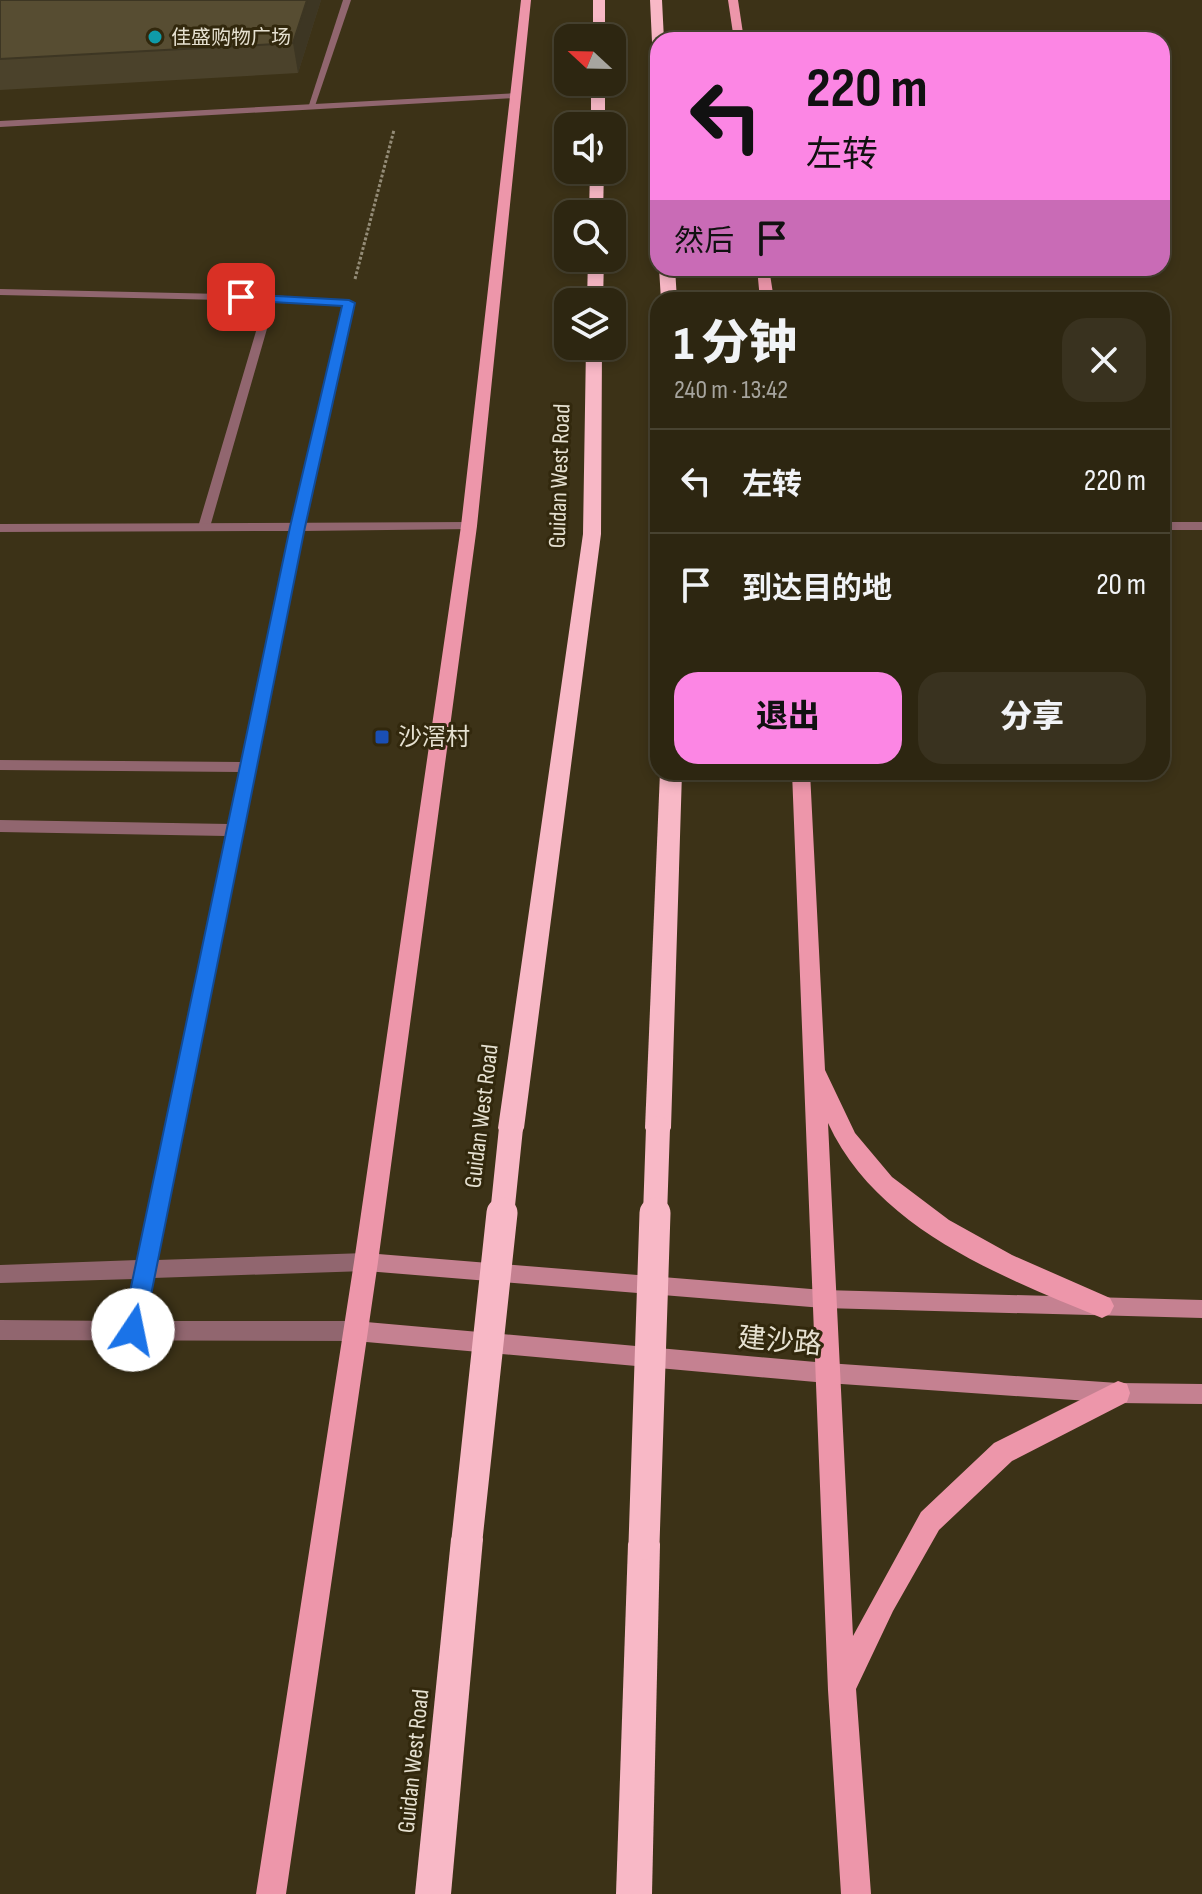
<!DOCTYPE html>
<html lang="zh">
<meta charset="utf-8">
<style>
:root{--surface:#2d2611;--page:#39321f;--text:#f1f3f6;--muted:#a7a59f;--line:#484331;--accent:#fc86e4}
body{margin:0;font-family:"Sofia Sans Condensed","Noto Sans SC",sans-serif;background:var(--page);color:var(--text);height:100vh;display:flex;flex-direction:column;font-size:30px;white-space:nowrap}
*{box-sizing:border-box;margin:0}
p{font-size:26px;color:var(--muted)}
.icon{flex:none;width:44px;height:44px;fill:none;stroke:currentColor;stroke-width:2;stroke-linecap:round;stroke-linejoin:round}
.map{position:relative;flex:1;overflow:hidden}
.sheet{position:absolute;left:650px;top:292px;width:520px;height:488px;display:flex;flex-direction:column;background:var(--surface);border-radius:24px;box-shadow:0 4px 12px #0003,0 0 0 2px var(--line)}
.sheet>*{flex:none}
.guide{position:absolute;left:650px;top:32px;width:520px;height:244px;border-radius:24px;box-shadow:0 4px 12px #0003,0 0 0 2px var(--line);background:#fc86e4;color:#111;overflow:hidden}
.needle{width:52px;rotate:292deg}
.fabs{position:absolute;left:554px;top:24px;display:grid;gap:16px}
.fabs a{display:grid;place-items:center;width:72px;height:72px;border-radius:16px;background:var(--surface);box-shadow:0 4px 12px #0003,0 0 0 2px var(--line);font-size:40px}
.pin{position:absolute;display:grid;place-items:center;width:68px;height:68px;color:#fff;margin:-34px;border-radius:16px;box-shadow:0 4px 12px #0006}
.me{position:absolute;width:88px;margin:-44px;rotate:11deg;stroke-linejoin:round;filter:drop-shadow(0 0 6px #0008)}
.turn{display:flex;align-items:center;gap:28px;height:168px;padding:0 24px;font-size:36px}
.turn .icon{width:104px;height:104px;stroke-width:2.5}
.turn b{display:block;font-size:56px;line-height:68px}
.then{display:flex;align-items:center;height:76px;padding:0 24px;background:#0003;gap:16px;font-size:30px}
.round{display:grid;place-items:center;flex:none;width:84px;height:84px;border-radius:24px;background:var(--page)}
.summary{display:flex;align-items:center;justify-content:space-between;height:136px;padding:0 24px}
h1{font-size:48px;font-weight:800;line-height:60px}
.button{display:flex;gap:16px;margin-top:auto;padding:16px 24px}
.button a{flex:1;height:92px;border-radius:24px;background:var(--accent);color:#111;font-size:32px;font-weight:800;line-height:92px;text-align:center}
.button a+a{background:var(--page);color:var(--text)}
ul{padding:0;list-style:none}
li{display:flex;align-items:center;gap:24px;height:104px;padding:0 24px;border-top:2px solid var(--line)}
li div{flex:1}
li b{display:block;font-size:30px}
li em{font-style:normal}
.map>svg:first-child{display:block}
.lines{fill:none;stroke-linecap:round;stroke-linejoin:round}
.path{stroke:#948c77;stroke-width:3;stroke-dasharray:3 2;stroke-linecap:butt}
.lane{fill:#91666f;fill-rule:evenodd}
.street{fill:#91666f;fill-rule:evenodd}
.secondary{fill:#c58191;fill-rule:evenodd}
.primary{fill:#ed96aa;fill-rule:evenodd}
.highway{fill:#f8b8c6;fill-rule:evenodd}
.highway-bridge-far1{stroke:#f8b8c6;stroke-width:24}
.highway-bridge{stroke:#f8b8c6;stroke-width:31}
.wall{fill:#4b422b}
.shaded-wall{fill:#3d3623}
.building{fill:#574d32;stroke:#3d3623;stroke-width:2}
.route{fill:#1a73e8;stroke:#114b97;stroke-width:2}
.culture-dot{fill:#0f9aa8;stroke:#32280d;stroke-width:3}
.transit-dot{fill:#1a4fb4;stroke:#32280d;stroke-width:3}
.labels{text-anchor:middle;stroke-width:6;stroke-linejoin:round;paint-order:stroke}
.far-poi-label{font-size:20px;fill:#e6e1d1;stroke:#32280d;text-anchor:start}
.street-label{font-size:24px;fill:#e6e1d1;stroke:#32280d}
.poi-label{font-size:24px;fill:#e6e1d1;stroke:#32280d;text-anchor:start}
.near-street-label{font-size:28px;fill:#e6e1d1;stroke:#32280d}
</style>
<div class="map">
<svg width="1202" height="1894" viewBox="0 0 1202 1894">
<rect width="100%" height="100%" fill="#3c3217"/>
<g class="lines">
<polyline class="path" points="355,279 394,130"/>
<g class="lane">
<polygon points="343,0 351,0 315,106 308,108"/>
<polygon points="0,289 271,295 353,301 354,303 301,530 297,531 291,527 343,306 275,301 210,527 204,531 198,527 265,301 0,295"/>
</g>
<g class="street">
<polygon points="519,93 519,97 516,98 0,127 0,121"/>
<polygon points="469,522 475,526 473,529 302,531 157,1260 366,1253 373,1256 375,1262 373,1268 366,1271 153,1278 144,1321 355,1321 362,1324 365,1331 362,1338 355,1341 0,1340 0,1320 125,1321 134,1279 0,1283 0,1265 138,1260 226,836 0,832 0,820 229,824 240,772 0,770 0,760 242,762 290,531 0,532 0,524"/>
<rect x="1162" y="522" width="40" height="8"/>
</g>
<g class="secondary">
<polygon points="366,1253 823,1290 1202,1300 1202,1318 823,1308 366,1271 359,1268 357,1262 359,1256"/>
<polygon points="355,1321 827,1363 1118,1383 1202,1384 1202,1404 1118,1403 827,1383 355,1341 348,1338 345,1331 348,1324"/>
</g>
<g class="primary">
<polygon points="521,0 531,0 477,526 378,1262 286,1894 256,1894 354,1262 461,526"/>
<polygon points="728,0 738,0 744,40 734,40"/>
<polygon points="757,268 769,268 774,300 760,300"/>
<path d="M792,772h18l15,298 30,63 37,44 57,43 63,35 98,43 4,8 -4,8 -8,4c-102,-42 -225,-89 -274,-195l25,513 68,-124 73,-69 124,-62 9,3 3,9 -3,9 -115,59 -73,69 -46,81 -37,78 15,205h-30l-13,-204z"/>
</g>
<g class="highway">
<rect x="593" y="0" width="12" height="38"/>
<polygon points="650,0 662,0 664,40 658,40 658,46 652,42"/>
<rect x="591" y="82" width="14" height="44"/>
<polygon points="590,170 604,170 603,214 589,214"/>
<polygon points="588,258 604,258 603,302 587,302"/>
<polygon points="659,268 675,268 677,300 661,300"/>
<polygon points="586,346 602,346 601,534 524,1128 520,1136 511,1140 502,1136 498,1128 583,534"/>
<polygon points="660,772 682,772 671,1128 667,1136 658,1140 649,1136 645,1128"/>
<polygon points="467,1523 478,1528 483,1539 451,1894 415,1894 451,1539 456,1528"/>
<polygon points="644,1528 655,1533 660,1544 652,1894 616,1894 628,1544 633,1533"/>
</g>
<g class="highway-bridge-far1">
<polyline points="502,1215 511,1128"/>
<polyline points="655,1215 658,1128"/>
</g>
<g class="highway-bridge">
<polyline points="467,1539 502,1213"/>
<polyline points="644,1544 655,1213"/>
</g>
</g>
<polygon class="wall" points="0,0 321,0 298,73 0,90"/>
<polygon class="shaded-wall" points="307,0 321,0 298,73 293,43"/>
<polygon class="building" points="0,0 307,0 293,43 0,59"/>
<polygon class="route" points="241,294 349,300 355,303 305,527 144,1330 141,1337 133,1340 126,1337 122,1330 290,527 342,306 236,300 235,297"/>
<circle class="culture-dot" cx="155" cy="37" r="8"/>
<rect class="transit-dot" x="374" y="729" width="16" height="16" rx="4"/>
<g class="labels">
<g class="far-poi-label">
<text x="171" y="44">佳盛购物广场</text>
</g>
<g class="street-label">
<text transform="translate(559 476) rotate(-88)" y="8">Guidan West Road</text>
<text transform="translate(481 1116) rotate(-83)" y="8">Guidan West Road</text>
<text transform="translate(413 1761) rotate(-84)" y="8">Guidan West Road</text>
</g>
<g class="poi-label">
<text x="398" y="745">沙滘村</text>
</g>
<g class="near-street-label">
<text transform="translate(780 1340) rotate(5)" y="10">建沙路</text>
</g>
</g>
</svg>
<div class="fabs">
<a><svg class="needle" viewBox="-14 -14 28 28"><path d="M0-13l5 13h-10z" fill="#e53935"/><path d="M0 13l5-13h-10z" fill="#a7a59f"/></svg></a>
<a><svg class="icon" aria-label="sound" viewBox="0 0 24 24"><path d="M4 9h4l5-4v14l-5-4H4zM17 9q2 3 0 6"/></svg></a>
<a><svg class="icon" aria-label="search" viewBox="0 0 24 24"><circle cx="10" cy="10" r="6"/><path d="M15 15l6 6"/></svg></a>
<a><svg class="icon" aria-label="layers" viewBox="0 0 24 24"><path d="M12 4l9 5-9 5-9-5zM3 14l9 5 9-5"/></svg></a>
</div>
<div class="pin" style="left:241px;top:297px;background:#d93025"><svg class="icon" aria-label="arrive" viewBox="0 0 24 24"><path d="M6 21V4h12l-3 4 3 4H6"/></svg></div>
<svg class="me" style="left:133px;top:1330px" viewBox="-20 -20 40 40"><circle r="19" fill="#fff"/><path d="M0-13L10 11 0 6-10 11z" fill="#1a73e8"/></svg>
<div class="guide">
<div class="turn"><svg class="icon" aria-label="left" viewBox="0 0 24 24"><path d="M17 20v-9H6M10 6l-5 5 5 5"/></svg><div><b>220 m</b>左转</div></div>
<div class="then">然后<svg class="icon" aria-label="arrive" viewBox="0 0 24 24"><path d="M6 21V4h12l-3 4 3 4H6"/></svg></div>
</div>
<section class="sheet">
<div class="summary"><div><h1>1 分钟</h1><p>240 m · 13:42</p></div><a class="round"><svg class="icon" aria-label="close" viewBox="0 0 24 24"><path d="M6 6l12 12M18 6L6 18"/></svg></a></div>
<ul>
<li><svg class="icon" aria-label="left" viewBox="0 0 24 24"><path d="M17 20v-9H6M10 6l-5 5 5 5"/></svg><div><b>左转</b></div><em>220 m</em></li>
<li><svg class="icon" aria-label="arrive" viewBox="0 0 24 24"><path d="M6 21V4h12l-3 4 3 4H6"/></svg><div><b>到达目的地</b></div><em>20 m</em></li>
</ul>
<div class="button"><a>退出</a><a>分享</a></div>
</section>
</div>
